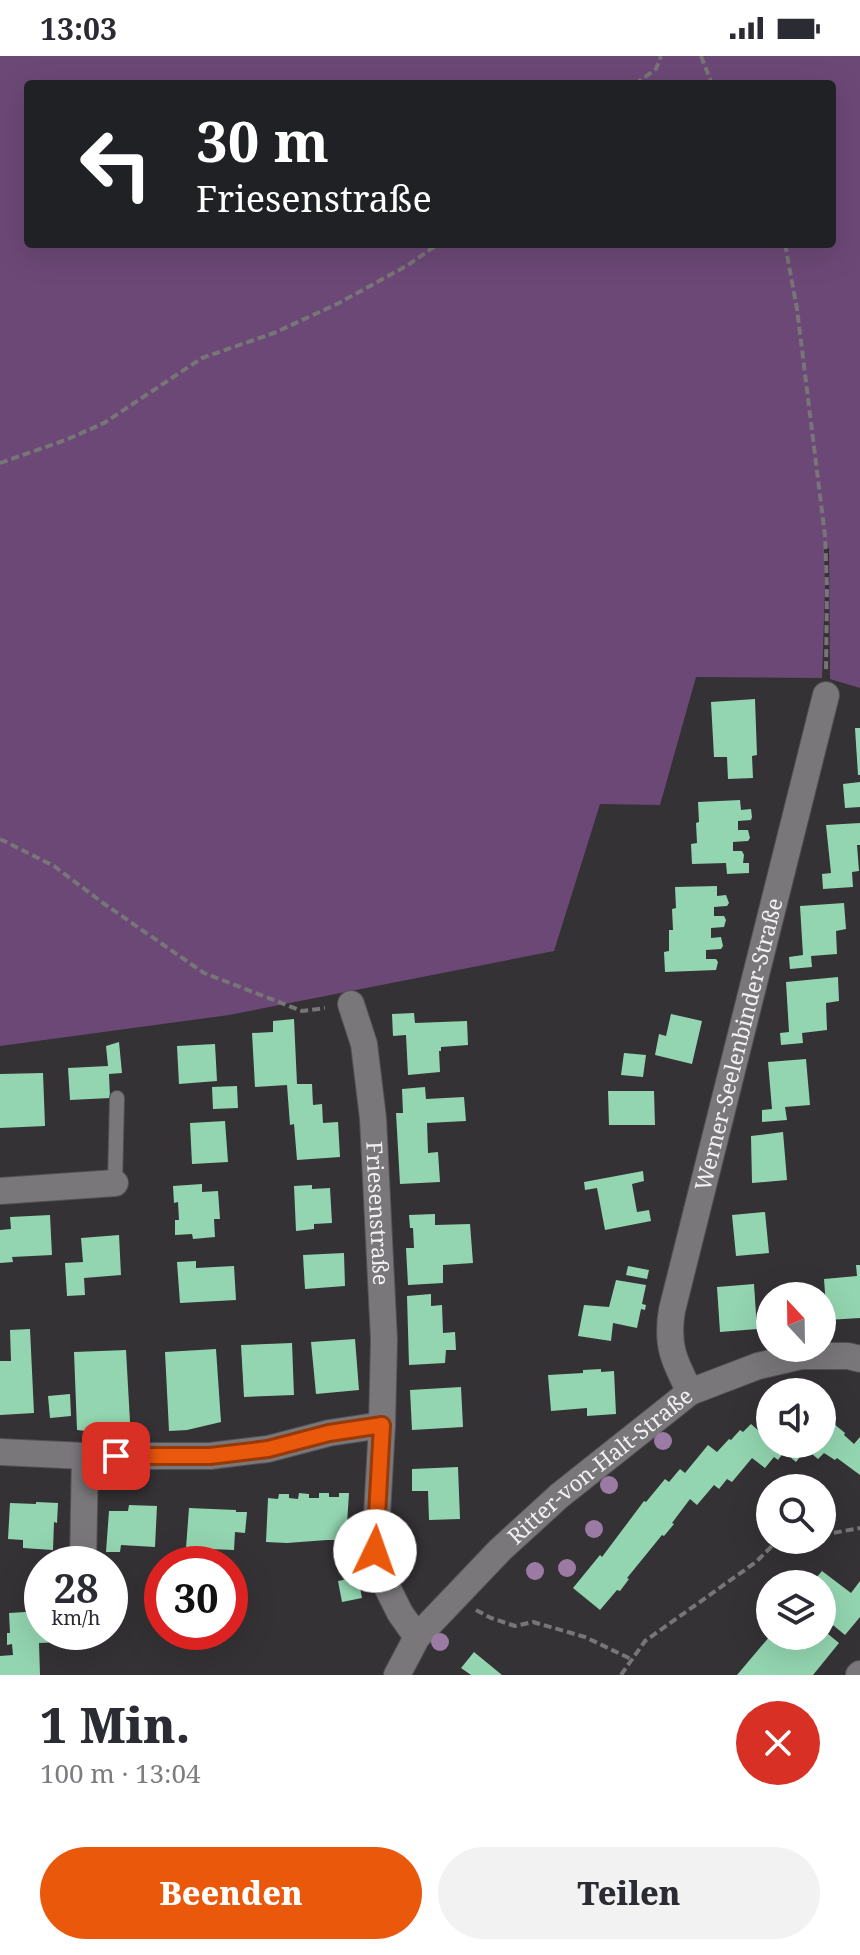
<!DOCTYPE html>
<html lang="de">
<meta charset="utf-8">
<style>
:root{--surface:#fff;--page:#f2f2f3;--text:#2b2b33;--muted:#7c7c81;--accent:#ea580c}
body{margin:0;font-family:"Noto Serif",serif;background:var(--page);color:var(--text);height:100vh;display:flex;flex-direction:column;font-size:30px;white-space:nowrap}
*{box-sizing:border-box;margin:0}
p{font-size:26px;color:var(--muted)}
.icon{flex:none;width:44px;height:44px;fill:none;stroke:currentColor;stroke-width:2;stroke-linecap:round;stroke-linejoin:round}
.map{position:relative;height:1619px;overflow:hidden}
.panel{display:flex;flex-direction:column;background:var(--surface);flex:1}
.panel>*{flex:none}
.guide{position:absolute;left:24px;top:24px;width:812px;height:168px;border-radius:8px;box-shadow:0 8px 32px #0002;background:#202124;color:#fff;overflow:hidden}
.needle{width:52px;rotate:338deg}
.fabs{position:absolute;left:756px;top:1226px;display:grid;gap:16px}
.fabs a{display:grid;place-items:center;width:80px;height:80px;border-radius:50%;background:var(--surface);box-shadow:0 8px 32px #0002;font-size:40px}
.speed{position:absolute;left:24px;top:1490px;display:flex;gap:16px;font-size:40px;font-weight:700;text-align:center}
.speed>*{display:grid;place-content:center;width:104px;height:104px;border-radius:50%;background:var(--surface);box-shadow:0 8px 32px #0002;line-height:1}
.speed small{font-size:20px;font-weight:400}
.speed .limit{border:12px solid #d22;background:#fff;color:#111}
.pin{position:absolute;display:grid;place-items:center;width:68px;height:68px;color:#fff;margin:-34px;border-radius:16px;box-shadow:0 4px 12px #0006}
.me{position:absolute;width:88px;margin:-44px;rotate:3deg;stroke-linejoin:round;filter:drop-shadow(0 0 6px #0008)}
.turn{display:flex;align-items:center;gap:28px;height:168px;padding:0 40px;font-size:36px}
.turn .icon{width:104px;height:104px;stroke-width:2.5}
.turn b{display:block;font-size:56px;line-height:68px}
.round{display:grid;place-items:center;flex:none;width:84px;height:84px;border-radius:42px;background:var(--page)}
.head{display:flex;align-items:center;justify-content:space-between;height:136px;padding:0 40px}
h1{font-size:48px;font-weight:800;line-height:60px}
.cta{display:flex;gap:16px;margin-top:auto;padding:16px 40px}
.cta a{flex:1;height:92px;border-radius:48px;background:var(--accent);color:#fff;font-size:32px;font-weight:800;line-height:92px;text-align:center}
.cta a+a{background:var(--page);color:var(--text)}
.status{display:flex;justify-content:space-between;align-items:center;height:56px;padding:0 40px;background:var(--surface);direction:ltr}
.status svg{height:22px;fill:currentColor}
.map>svg:first-child{display:block}
.green{fill:#6c4876;fill-rule:evenodd}
.building{fill:#93d5b0}
.lines{fill:none;stroke-linecap:round;stroke-linejoin:round}
.service-casing{stroke:#535254;stroke-width:16}
.minor-casing{stroke:#535254;stroke-width:28}
.path{stroke:#777577;stroke-width:4;stroke-dasharray:8 4;stroke-linecap:butt}
.service{stroke:#7a777a;stroke-width:14}
.minor{stroke:#7a777a;stroke-width:26}
.tree{fill:#9b7aa3}
.route-casing{stroke:#983908;stroke-width:20}
.route{stroke:#ea580c;stroke-width:14}
.labels{text-anchor:middle;stroke-width:8;stroke-linejoin:round;paint-order:stroke}
.street-label{font-size:22px;fill:#f1f0f2;stroke:#1c1b1c}
</style>
<div class="status"><b>13:03</b><svg viewBox="0 0 49 12"><path d="M0 12V9h3v3zM5 12V6h3v6zM10 12V3h3v9zM15 12V0h3v12zM26 1h20v11H26zM47 4h2v5h-2z"/></svg></div>
<div class="map">
<svg width="860" height="1619" viewBox="0 0 860 1619">
<rect width="100%" height="100%" fill="#353235"/>
<path class="green" d="M0,0h860v632l-30,-9 -1,-131 -5,-1 1,42 -3,89 -126,-1 -36,128 -60,-1 -46,147 -325,64 -229,31zM28,28h804v160h-804z"/>
<g class="building">
<polygon points="755,643 757,699 752,700 753,722 728,723 727,701 714,701 711,646"/>
<polygon points="855,672 860,672 860,719 858,719"/>
<polygon points="860,726 860,751 845,752 843,728"/>
<polygon points="740,744 741,754 751,753 752,761 751,764 738,765 738,774 748,774 750,782 748,785 733,786 733,795 742,795 744,799 743,807 749,807 749,817 727,818 726,807 692,808 691,788 697,787 696,767 699,766 698,746"/>
<polygon points="860,767 860,789 857,789 859,815 852,816 853,831 823,833 822,818 831,817 826,769"/>
<polygon points="717,830 717,840 726,839 729,847 727,850 714,851 714,860 724,860 726,864 724,871 711,872 711,882 721,881 723,890 721,893 706,894 706,903 716,903 718,906 716,914 665,916 664,896 669,895 669,874 673,874 672,853 676,852 675,831"/>
<polygon points="844,847 846,873 836,875 837,898 811,900 812,911 790,913 789,901 803,899 800,850"/>
<polygon points="838,921 839,945 826,947 827,974 802,977 803,987 781,989 780,977 789,976 786,926"/>
<polygon points="414,957 415,967 467,965 468,989 441,991 441,995 439,995 440,1016 408,1019 406,979 393,980 392,958"/>
<polygon points="671,958 702,965 692,1008 655,999 659,978 666,980"/>
<polygon points="294,963 297,1028 312,1028 313,1049 322,1048 323,1067 338,1066 340,1101 297,1104 294,1068 290,1069 287,1029 255,1031 252,977 273,976 273,965"/>
<polygon points="119,986 122,1017 109,1018 110,1042 70,1044 68,1012 108,1010 106,990"/>
<polygon points="215,988 217,1025 179,1028 177,990"/>
<polygon points="624,997 646,999 643,1021 621,1019"/>
<polygon points="806,1003 810,1049 785,1051 787,1064 762,1066 762,1054 772,1053 768,1006"/>
<polygon points="43,1017 45,1070 0,1072 0,1018"/>
<polygon points="237,1030 238,1052 213,1053 212,1031"/>
<polygon points="425,1031 426,1043 464,1041 466,1065 427,1067 428,1097 438,1096 440,1126 400,1128 396,1057 403,1057 402,1033"/>
<polygon points="608,1035 654,1035 655,1069 609,1069"/>
<polygon points="225,1065 228,1106 192,1108 190,1067"/>
<polygon points="783,1076 787,1124 752,1127 751,1080"/>
<polygon points="643,1115 644,1125 632,1128 637,1156 649,1154 651,1165 605,1174 597,1132 585,1134 584,1126"/>
<polygon points="202,1128 202,1136 218,1135 220,1163 214,1163 215,1181 193,1183 192,1178 175,1179 175,1164 179,1164 178,1146 174,1147 173,1130"/>
<polygon points="312,1129 312,1133 330,1132 332,1167 314,1168 314,1173 296,1175 294,1130"/>
<polygon points="765,1156 769,1197 736,1200 732,1159"/>
<polygon points="435,1158 435,1169 470,1168 473,1207 443,1209 443,1227 408,1229 406,1192 414,1192 413,1172 410,1172 409,1159"/>
<polygon points="50,1159 52,1199 12,1201 13,1206 0,1207 0,1174 11,1173 10,1161"/>
<polygon points="119,1179 121,1219 84,1222 85,1239 67,1240 65,1207 83,1206 81,1182"/>
<polygon points="344,1197 345,1230 305,1233 303,1199"/>
<polygon points="196,1205 196,1212 234,1210 236,1244 180,1247 177,1206"/>
<polygon points="856,1209 860,1209 860,1262 827,1264 824,1223 857,1220"/>
<polygon points="628,1210 649,1214 647,1223 626,1219"/>
<polygon points="616,1224 646,1229 642,1248 646,1249 645,1254 641,1253 637,1272 613,1267 611,1285 578,1280 584,1249 609,1251"/>
<polygon points="754,1228 757,1273 720,1276 717,1231"/>
<polygon points="431,1238 431,1250 442,1249 443,1277 455,1276 456,1294 446,1294 445,1307 409,1309 407,1240"/>
<polygon points="30,1273 34,1357 0,1359 0,1305 11,1305 10,1274"/>
<polygon points="355,1283 359,1334 316,1338 311,1286"/>
<polygon points="292,1287 294,1339 244,1341 241,1289"/>
<polygon points="216,1293 221,1366 187,1374 169,1375 165,1296"/>
<polygon points="126,1294 130,1366 95,1376 77,1374 74,1296"/>
<polygon points="601,1313 601,1316 614,1315 616,1358 587,1360 587,1352 551,1355 548,1319 583,1317 583,1314"/>
<polygon points="461,1331 463,1371 412,1374 410,1334"/>
<polygon points="70,1338 71,1360 50,1362 48,1340"/>
<polygon points="828,1363 845,1377 844,1379 854,1388 860,1381 860,1419 837,1402 835,1404 824,1397 818,1403 806,1393 796,1406 784,1396 778,1404 774,1401 765,1412 752,1402 732,1426 727,1423 719,1433 714,1429 697,1449 690,1443 672,1467 674,1468 664,1480 662,1479 627,1522 629,1523 620,1535 617,1534 600,1554 573,1532 600,1499 602,1501 644,1445 646,1446 665,1423 669,1426 680,1413 685,1417 708,1389 717,1396 729,1383 731,1384 740,1374 743,1376 751,1368 766,1381 770,1376 770,1388 822,1388 822,1370"/>
<polygon points="458,1411 460,1463 429,1464 428,1435 412,1435 412,1413"/>
<polygon points="299,1437 309,1438 309,1442 319,1442 319,1437 329,1437 329,1441 339,1441 339,1437 349,1437 346,1484 327,1484 287,1487 266,1486 268,1442 278,1443 279,1438 289,1438 289,1442 298,1443"/>
<polygon points="36,1446 58,1447 57,1467 54,1466 53,1494 23,1492 23,1484 8,1483 10,1447 36,1448"/>
<polygon points="129,1449 157,1450 155,1491 121,1489 120,1496 106,1496 109,1455 128,1455"/>
<polygon points="189,1452 236,1454 236,1456 247,1456 245,1477 235,1476 234,1494 186,1492"/>
<polygon points="822,1515 851,1537 860,1525 860,1561 845,1579 828,1565 822,1573 839,1587 813,1619 737,1619 770,1580 822,1580 822,1528 811,1528"/>
<polygon points="358,1521 362,1542 342,1546 338,1525"/>
<polygon points="42,1555 42,1576 61,1576 62,1586 39,1587 40,1619 0,1619 0,1600 13,1599 12,1588 7,1589 7,1577 10,1577 9,1557"/>
<polygon points="474,1596 502,1619 471,1619 461,1612"/>
</g>
<g class="lines">
<defs>
<polyline id="service" points="115,1127 117,1042"/>
<g id="minor">
<path id="s1" d="M351,948l13,40 9,74 11,222 -2,85"/>
<polyline points="0,1135 115,1127"/>
<path id="s2" d="M690,1336c-16,-31 -24,-47 -18,-82l154,-615"/>
<polyline points="0,1396 85,1400 210,1400 268,1393 329,1377 382,1369 375,1495 382,1521 400,1557 417,1581"/>
<polyline points="83,1508 85,1400"/>
<path id="s3" d="M397,1619l20,-38 83,-87 59,-54 131,-104 68,-26 43,-10h47l12,3"/>
<polyline points="859,1619 860,1618"/>
</g>
</defs>
<use href="#service" class="service-casing"/>
<use href="#minor" class="minor-casing"/>
<g class="path">
<polyline points="701,0 712,28"/>
<polyline points="635,28 656,13 661,0"/>
<polyline points="785,188 797,253 825,480 827,532 826,617"/>
<polyline points="0,407 68,383 104,367 202,302 274,277 339,247 408,209 438,188"/>
<polyline points="0,783 54,810 103,847 204,917 302,955 325,952"/>
<polyline points="822,1479 860,1472"/>
<polyline points="476,1554 491,1562 515,1570 533,1566 585,1581 631,1603"/>
<polyline points="621,1619 645,1585 756,1506 775,1487 791,1484"/>
</g>
<use href="#service" class="service"/>
<use href="#minor" class="minor"/>
</g>
<g class="tree">
<circle cx="663" cy="1385" r="9"/>
<circle cx="609" cy="1429" r="9"/>
<circle cx="594" cy="1473" r="9"/>
<circle cx="567" cy="1512" r="9"/>
<circle cx="535" cy="1515" r="9"/>
<circle cx="440" cy="1586" r="9"/>
</g>
<g class="lines">
<defs>
<polyline id="route" points="116,1400 210,1400 268,1393 329,1377 382,1369 375,1495"/>
</defs>
<use href="#route" class="route-casing"/>
<use href="#route" class="route"/>
</g>
<g class="labels">
<g class="street-label">
<text dy="8" stroke="none"><textPath href="#s2" startOffset="360">Werner-Seelenbinder-Straße</textPath></text>
<text dy="8" stroke="none"><textPath href="#s1" startOffset="212">Friesenstraße</textPath></text>
<text dy="8" stroke="none"><textPath href="#s3" startOffset="294">Ritter-von-Halt-Straße</textPath></text>
</g>
</g>
</svg>
<div class="fabs">
<a><svg class="needle" viewBox="-14 -14 28 28"><path d="M0-13l5 13h-10z" fill="#e53935"/><path d="M0 13l5-13h-10z" fill="#7c7c81"/></svg></a>
<a><svg class="icon" aria-label="sound" viewBox="0 0 24 24"><path d="M4 9h4l5-4v14l-5-4H4zM17 9q2 3 0 6"/></svg></a>
<a><svg class="icon" aria-label="search" viewBox="0 0 24 24"><circle cx="10" cy="10" r="6"/><path d="M15 15l6 6"/></svg></a>
<a><svg class="icon" aria-label="layers" viewBox="0 0 24 24"><path d="M12 4l9 5-9 5-9-5zM3 14l9 5 9-5"/></svg></a>
</div>
<div class="speed"><div>28<small>km/h</small></div><div class="limit">30</div></div>
<div class="pin" style="left:116px;top:1400px;background:#d93025"><svg class="icon" aria-label="arrive" viewBox="0 0 24 24"><path d="M6 21V4h12l-3 4 3 4H6"/></svg></div>
<svg class="me" style="left:375px;top:1495px" viewBox="-20 -20 40 40"><circle r="19" fill="#fff"/><path d="M0-13L10 11 0 6-10 11z" fill="#ea580c"/></svg>
<div class="guide">
<div class="turn"><svg class="icon" aria-label="left" viewBox="0 0 24 24"><path d="M17 20v-9H6M10 6l-5 5 5 5"/></svg><div><b>30 m</b>Friesenstraße</div></div>
</div>
</div>
<section class="panel">
<div class="head"><div><h1>1 Min.</h1><p>100 m · 13:04</p></div><a class="round" style="background:#d93025;color:#fff"><svg class="icon" aria-label="close" viewBox="0 0 24 24"><path d="M6 6l12 12M18 6L6 18"/></svg></a></div>
<div class="cta"><a>Beenden</a><a>Teilen</a></div>
</section>
